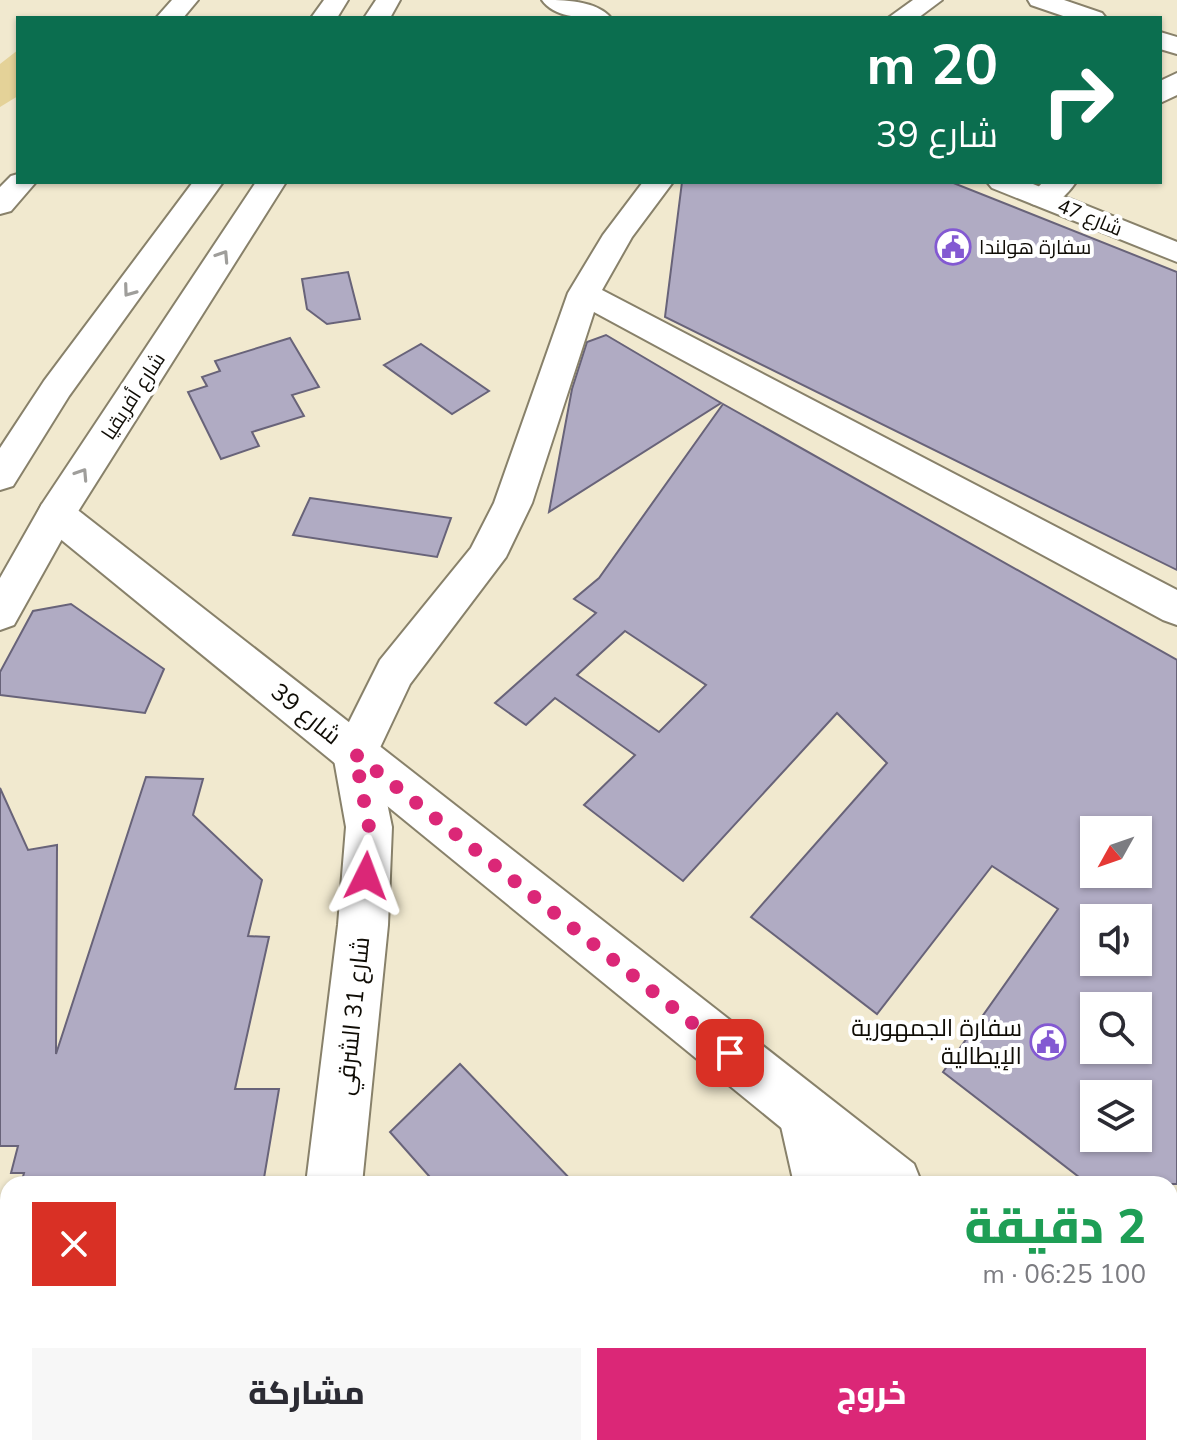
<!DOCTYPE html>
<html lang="ar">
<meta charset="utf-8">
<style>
:root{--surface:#fff;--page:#f7f7f7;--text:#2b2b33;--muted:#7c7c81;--accent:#db2777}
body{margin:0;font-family:"Nunito Sans",Cairo,sans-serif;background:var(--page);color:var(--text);direction:rtl;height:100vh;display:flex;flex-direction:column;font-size:30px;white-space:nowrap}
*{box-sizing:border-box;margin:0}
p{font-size:26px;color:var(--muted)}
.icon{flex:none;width:44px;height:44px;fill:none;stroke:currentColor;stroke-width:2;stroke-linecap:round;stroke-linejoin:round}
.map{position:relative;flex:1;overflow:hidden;direction:ltr}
.drawer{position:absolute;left:0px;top:1176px;width:1178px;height:280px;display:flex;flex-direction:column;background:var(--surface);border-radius:24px 24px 0 0;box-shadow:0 2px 6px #0004;direction:rtl}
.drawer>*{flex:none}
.top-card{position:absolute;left:16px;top:16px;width:1146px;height:168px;border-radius:0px;box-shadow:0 2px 6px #0004;direction:rtl;background:#0b6e4f;color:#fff;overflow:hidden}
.needle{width:52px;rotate:230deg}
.controls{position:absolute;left:1080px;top:816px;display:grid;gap:16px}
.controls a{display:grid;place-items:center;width:72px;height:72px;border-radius:0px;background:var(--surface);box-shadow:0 2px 6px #0004;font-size:40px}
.pin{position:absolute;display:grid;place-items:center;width:68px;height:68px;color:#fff;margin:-34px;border-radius:16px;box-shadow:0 4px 12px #0006}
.me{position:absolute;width:88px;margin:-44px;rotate:3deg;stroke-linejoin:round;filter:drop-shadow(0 0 6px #0008)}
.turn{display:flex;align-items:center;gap:28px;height:168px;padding:0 32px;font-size:36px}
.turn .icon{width:104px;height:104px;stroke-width:2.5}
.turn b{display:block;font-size:56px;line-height:68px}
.round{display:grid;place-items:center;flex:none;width:84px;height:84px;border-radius:0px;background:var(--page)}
.summary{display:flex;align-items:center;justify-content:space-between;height:136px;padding:0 32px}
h1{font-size:48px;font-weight:800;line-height:60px;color:#1e9e55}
.primary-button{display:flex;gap:16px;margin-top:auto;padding:16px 32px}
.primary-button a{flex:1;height:92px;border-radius:0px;background:var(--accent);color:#fff;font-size:32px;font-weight:800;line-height:92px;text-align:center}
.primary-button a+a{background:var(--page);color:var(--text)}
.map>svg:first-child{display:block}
.green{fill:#e4d298}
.building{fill:#b0abc3;stroke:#686379;stroke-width:2;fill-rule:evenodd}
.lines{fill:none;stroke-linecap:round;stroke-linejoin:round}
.street-casing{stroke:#88816a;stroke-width:4}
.secondary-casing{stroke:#88816a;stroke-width:4}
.highway-casing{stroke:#88816a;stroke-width:4}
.street{fill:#fff;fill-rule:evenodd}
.secondary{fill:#fff;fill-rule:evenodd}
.highway{fill:#fff;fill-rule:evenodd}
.oneway{stroke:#9f9e9b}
.route{stroke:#db2777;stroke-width:14;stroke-dasharray:0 25.2}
.labels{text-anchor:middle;stroke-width:8;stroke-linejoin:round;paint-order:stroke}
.far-street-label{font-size:20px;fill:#0f0c05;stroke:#fff}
.far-poi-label{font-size:20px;fill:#0f0c05;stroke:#fff;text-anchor:start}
.street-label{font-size:24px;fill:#0f0c05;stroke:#fff}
.poi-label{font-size:24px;fill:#0f0c05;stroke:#fff;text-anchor:end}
</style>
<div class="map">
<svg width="1177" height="1456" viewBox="0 0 1177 1456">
<rect width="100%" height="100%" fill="#f1e9cf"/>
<polygon class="green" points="18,50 18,96 0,107 0,64"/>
<g class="building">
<polygon points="682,182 951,182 1177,272 1177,570 665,317"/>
<polygon points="348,272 360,319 327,324 307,309 302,279"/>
<polygon points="606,335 721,403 549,512 572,389 587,342"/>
<polygon points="290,338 319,387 292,395 304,416 252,432 259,446 221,459 188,392 207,386 202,377 220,371 215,361"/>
<polygon points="421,344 489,391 452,414 384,365"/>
<path d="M723,404l454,256v524h-89l-145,-112 115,-163 -66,-43 -115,148 -126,-97 136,-154 -50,-50 -154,168 -99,-76 51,-50 -80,-57 -29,27 -31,-22 101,-90 -22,-14 25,-21zM625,631l81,54 -47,47 -82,-57zM1094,830h44v44h-44zM1094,918h44v44h-44zM1094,1006h44v44h-44zM1094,1094h44v44h-44z"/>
<polygon points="310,498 451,518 437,557 293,535"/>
<polygon points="71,604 164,669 145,713 0,695 0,672 33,611"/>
<polygon points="146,777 203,779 193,815 262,880 248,936 269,937 235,1089 279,1089 263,1184 21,1184 24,1173 11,1173 18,1146 0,1146 0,788 28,850 57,845 56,1054"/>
<polygon points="460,1064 575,1184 436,1184 390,1132"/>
</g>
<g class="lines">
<defs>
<g id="street">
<polygon points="172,0 198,0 183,18 156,18"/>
<polygon points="913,0 942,0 918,18 888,18"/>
<polygon points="1028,0 1064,0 1102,13 1106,18 1069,18 1031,5"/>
<polygon points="1160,32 1177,37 1177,54 1160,49"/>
<polygon points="1177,73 1177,95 1160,103 1160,81"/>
<polygon points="18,174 18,182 36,182 11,211 0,214 0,187 11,176"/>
<polygon points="643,182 673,182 632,237 602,290 1177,590 1177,625 1163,620 594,312 532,503 506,557 410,684 377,754 392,827 388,925 362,1184 306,1184 338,925 346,827 333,754 380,660 471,548 494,503 568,293 603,235"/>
<path d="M1043,182h33c-11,16 -24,27 -44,22l-4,-6z"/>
<polygon points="805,1086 824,1094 850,1184 794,1184 778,1113 786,1094"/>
<polygon points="273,1448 337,1448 336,1456 272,1456"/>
<polygon points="855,1448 919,1448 921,1456 857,1456"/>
</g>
<g id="secondary">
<path d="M542,0c21,0 54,0 69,18 -22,0 -55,2 -69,-18z"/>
<polygon points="987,182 1028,182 1177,242 1177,262 992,188"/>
<polygon points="56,500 70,504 914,1164 922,1184 850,1184 42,524 37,514 42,504"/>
<polygon points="1170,1373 1177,1376 1177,1441 1170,1438"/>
</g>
<g id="highway">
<polygon points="324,0 348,0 337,18 311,18"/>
<polygon points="376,0 400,0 390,18 364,18"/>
<polygon points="193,182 223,182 69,396 13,486 0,490 0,448 44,381"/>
<polygon points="256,182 286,182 72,521 14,625 0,630 0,578 42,504"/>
</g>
</defs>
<use href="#street" class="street-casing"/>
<use href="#secondary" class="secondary-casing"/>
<use href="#highway" class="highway-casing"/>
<use href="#street" class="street"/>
<use href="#secondary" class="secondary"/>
<use href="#highway" class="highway"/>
</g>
<defs><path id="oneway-chevron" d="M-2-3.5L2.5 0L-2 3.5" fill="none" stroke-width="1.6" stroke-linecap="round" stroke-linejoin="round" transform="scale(2)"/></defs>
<g class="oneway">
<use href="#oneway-chevron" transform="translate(223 256) rotate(-57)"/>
<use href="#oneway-chevron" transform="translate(129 291) rotate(126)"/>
<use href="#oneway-chevron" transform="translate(82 474) rotate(-57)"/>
</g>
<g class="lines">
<polyline class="route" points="366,876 369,827 355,754 730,1053"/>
</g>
<defs>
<symbol id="civic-ring" viewBox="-11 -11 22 22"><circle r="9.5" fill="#fff" stroke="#8359d2" stroke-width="1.5"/><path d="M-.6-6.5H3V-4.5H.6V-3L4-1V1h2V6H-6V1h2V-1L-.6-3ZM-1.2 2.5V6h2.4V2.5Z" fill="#8359d2"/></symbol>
</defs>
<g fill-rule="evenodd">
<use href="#civic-ring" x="933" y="227" width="40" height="40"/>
<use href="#civic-ring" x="1028" y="1022" width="40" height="40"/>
</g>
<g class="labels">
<g class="far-street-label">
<text transform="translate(1090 217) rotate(22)" y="7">شارع 47</text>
<text transform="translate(133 396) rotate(-57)" y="7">شارع أفريقيا</text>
</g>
<g class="far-poi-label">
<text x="979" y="254">سفارة هولندا</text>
</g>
<g class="street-label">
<text transform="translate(306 714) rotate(39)" y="8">شارع 39</text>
<text transform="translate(353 1016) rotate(-84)" y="8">شارع 31 الشرقي</text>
</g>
<g class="poi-label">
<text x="1022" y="1036">سفارة الجمهورية<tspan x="1022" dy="28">الإيطالية</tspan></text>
</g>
</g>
</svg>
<div class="controls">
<a><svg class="needle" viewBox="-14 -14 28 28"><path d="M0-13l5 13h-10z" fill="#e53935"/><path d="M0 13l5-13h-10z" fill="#7c7c81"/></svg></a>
<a><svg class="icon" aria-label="sound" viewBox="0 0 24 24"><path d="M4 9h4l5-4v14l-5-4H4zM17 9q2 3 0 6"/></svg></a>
<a><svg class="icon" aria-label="search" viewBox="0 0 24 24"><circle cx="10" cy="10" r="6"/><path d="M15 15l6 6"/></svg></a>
<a><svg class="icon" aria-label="layers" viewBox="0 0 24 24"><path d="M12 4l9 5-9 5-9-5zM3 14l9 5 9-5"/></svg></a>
</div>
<div class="pin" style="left:730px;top:1053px;background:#d93025"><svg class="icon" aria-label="arrive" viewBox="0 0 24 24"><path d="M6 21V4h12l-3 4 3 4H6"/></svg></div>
<svg class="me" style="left:366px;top:876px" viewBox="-20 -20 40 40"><path d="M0-17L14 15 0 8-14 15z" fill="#db2777" stroke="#fff" stroke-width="4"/></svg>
<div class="top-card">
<div class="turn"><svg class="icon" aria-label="right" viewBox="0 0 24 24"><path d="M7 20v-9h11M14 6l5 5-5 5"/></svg><div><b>20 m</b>شارع 39</div></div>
</div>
<section class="drawer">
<div class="summary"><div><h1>2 دقيقة</h1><p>100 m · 06:25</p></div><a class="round" style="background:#d93025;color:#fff"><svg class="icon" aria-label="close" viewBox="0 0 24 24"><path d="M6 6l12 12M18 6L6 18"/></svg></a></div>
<div class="primary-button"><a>خروج</a><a>مشاركة</a></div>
</section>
</div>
